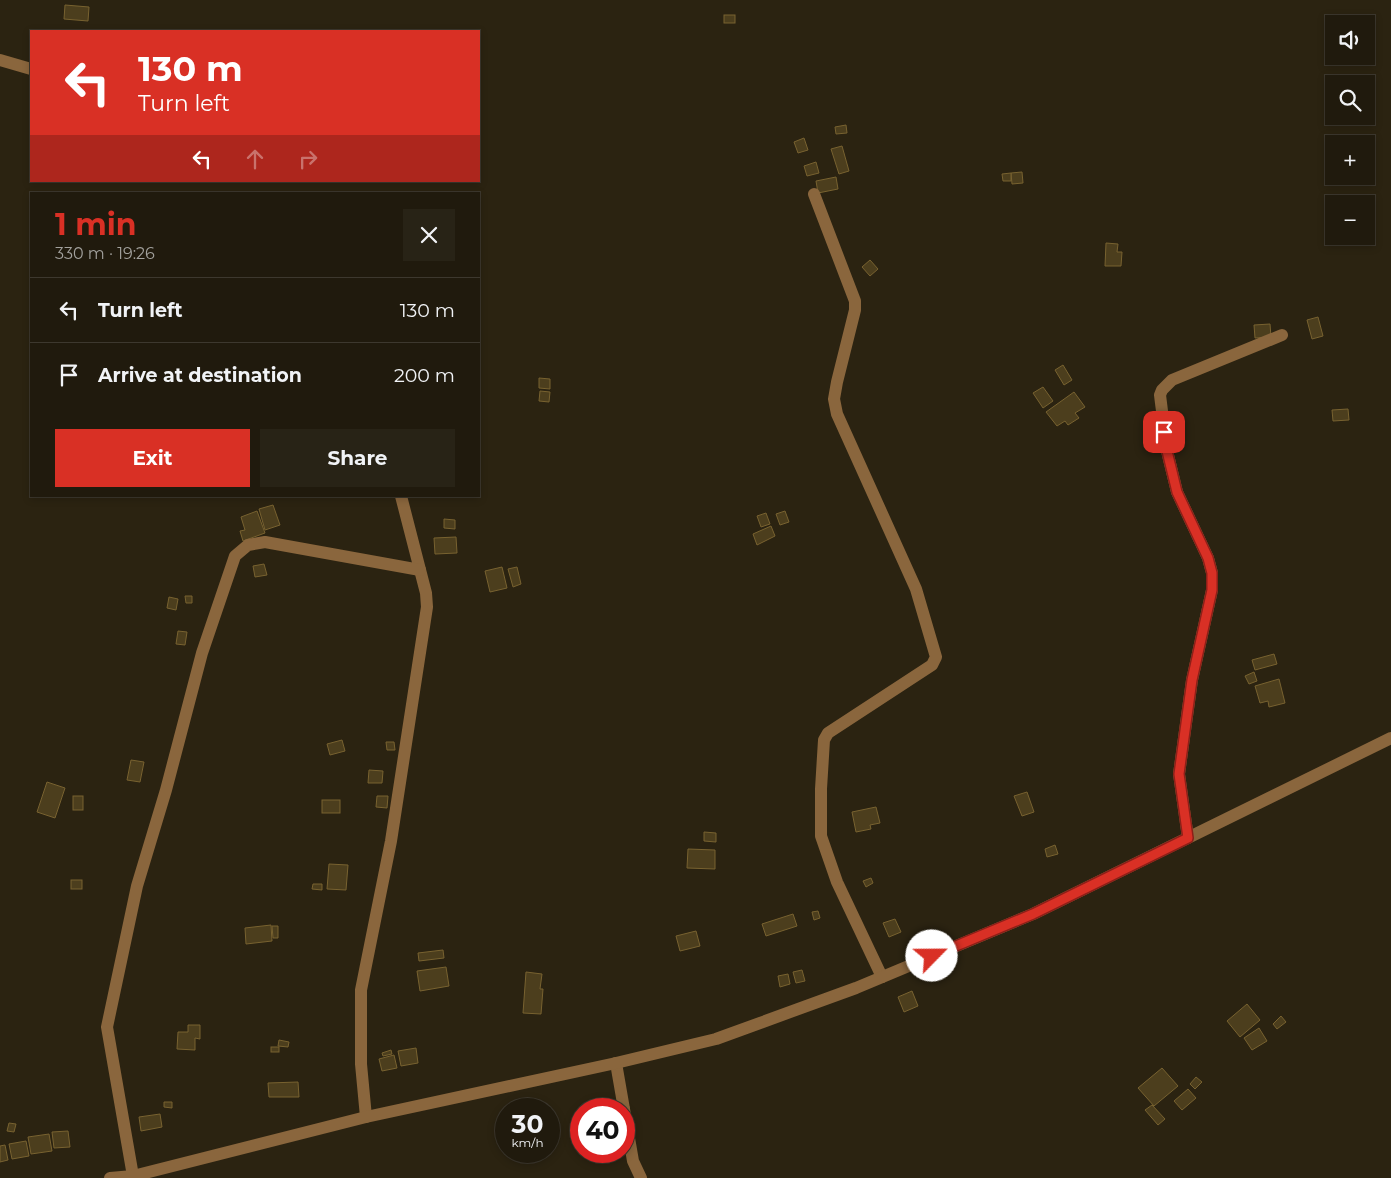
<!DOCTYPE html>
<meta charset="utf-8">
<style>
:root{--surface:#201a0d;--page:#282316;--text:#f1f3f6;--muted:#a2a19d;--line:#3d382e;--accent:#d93025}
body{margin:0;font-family:Montserrat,sans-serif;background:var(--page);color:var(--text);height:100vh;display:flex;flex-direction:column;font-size:19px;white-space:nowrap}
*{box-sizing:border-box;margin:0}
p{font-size:16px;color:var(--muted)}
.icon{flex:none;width:28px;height:28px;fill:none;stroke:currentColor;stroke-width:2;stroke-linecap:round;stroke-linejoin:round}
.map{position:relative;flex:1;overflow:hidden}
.details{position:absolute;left:30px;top:192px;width:450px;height:305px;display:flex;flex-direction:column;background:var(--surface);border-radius:0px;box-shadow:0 2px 8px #0003,0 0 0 1px var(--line)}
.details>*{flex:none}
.hud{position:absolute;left:30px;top:30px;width:450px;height:152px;border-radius:0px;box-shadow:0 2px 8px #0003,0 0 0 1px var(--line);background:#d93025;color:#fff;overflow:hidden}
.tools{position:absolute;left:1325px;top:15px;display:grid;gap:10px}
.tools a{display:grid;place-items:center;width:50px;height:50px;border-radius:0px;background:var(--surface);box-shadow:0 2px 8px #0003,0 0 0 1px var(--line);font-size:25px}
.speed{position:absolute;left:495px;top:1098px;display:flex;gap:10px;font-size:25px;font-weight:700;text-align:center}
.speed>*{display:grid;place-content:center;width:65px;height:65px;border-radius:50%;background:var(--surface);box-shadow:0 2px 8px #0003,0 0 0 1px var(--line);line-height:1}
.speed small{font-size:12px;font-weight:400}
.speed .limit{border:8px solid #d22;background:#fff;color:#111}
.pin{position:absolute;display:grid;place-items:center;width:42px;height:42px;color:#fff;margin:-21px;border-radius:10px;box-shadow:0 2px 8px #0006}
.me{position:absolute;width:55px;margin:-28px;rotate:67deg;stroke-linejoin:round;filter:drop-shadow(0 0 4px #0008)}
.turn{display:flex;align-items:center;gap:18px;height:105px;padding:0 25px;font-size:22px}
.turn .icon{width:65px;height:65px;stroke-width:2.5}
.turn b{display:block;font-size:35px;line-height:42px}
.lanes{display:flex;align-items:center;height:48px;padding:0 25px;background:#0003;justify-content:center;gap:25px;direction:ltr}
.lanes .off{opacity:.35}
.round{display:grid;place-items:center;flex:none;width:52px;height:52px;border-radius:0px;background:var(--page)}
.head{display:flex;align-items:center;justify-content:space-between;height:85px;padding:0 25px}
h1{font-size:30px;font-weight:700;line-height:38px;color:var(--accent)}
.primary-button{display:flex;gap:10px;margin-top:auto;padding:10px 25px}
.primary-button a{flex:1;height:58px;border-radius:0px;background:var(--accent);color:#fff;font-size:20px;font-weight:700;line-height:58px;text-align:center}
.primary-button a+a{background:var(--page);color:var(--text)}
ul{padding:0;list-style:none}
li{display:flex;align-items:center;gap:15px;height:65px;padding:0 25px;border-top:1px solid var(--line)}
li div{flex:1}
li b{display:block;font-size:19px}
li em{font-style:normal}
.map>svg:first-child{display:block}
.building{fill:#4c3e1d;stroke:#786230}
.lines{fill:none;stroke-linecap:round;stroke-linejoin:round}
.minor{stroke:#8a663d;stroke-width:12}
.route-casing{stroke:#8d1f18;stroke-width:12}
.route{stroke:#d93025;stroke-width:9}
</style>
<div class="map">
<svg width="1391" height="1178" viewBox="0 0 1391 1178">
<rect width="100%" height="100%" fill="#2b2311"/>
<g class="building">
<polygon points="65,5 89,7 88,21 64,19"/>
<rect x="724" y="15" width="11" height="8"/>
<polygon points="846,125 847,133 836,134 835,127"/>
<polygon points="804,138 808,150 798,153 794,142"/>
<polygon points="842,146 849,171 839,174 831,149"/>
<polygon points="816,162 819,173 807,176 804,166"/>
<polygon points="1022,172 1023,183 1012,184 1011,173"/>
<polygon points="1011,173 1011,181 1003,181 1002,174"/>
<polygon points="836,177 838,189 818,193 816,181"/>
<polygon points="1106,243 1118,244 1117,252 1122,252 1121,266 1105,266"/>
<polygon points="870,260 878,269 870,276 862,267"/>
<polygon points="1318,317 1323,336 1312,339 1307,320"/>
<polygon points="1270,324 1271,337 1255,338 1254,325"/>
<polygon points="1063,365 1072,380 1064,385 1055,370"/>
<polygon points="539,378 550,379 550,389 539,388"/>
<polygon points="1043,387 1053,401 1043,408 1033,393"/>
<polygon points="540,391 550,392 549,402 539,401"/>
<polygon points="1074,392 1085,407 1075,413 1079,418 1068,425 1065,421 1057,426 1046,412"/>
<polygon points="1348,409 1349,420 1333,421 1332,410"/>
<polygon points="273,505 280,525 265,530 259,509"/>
<polygon points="257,511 265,533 243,541 240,531 245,530 241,517"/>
<polygon points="785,511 789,522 780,525 776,514"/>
<polygon points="766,513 770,524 761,527 757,516"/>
<polygon points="444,519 455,520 455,529 444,528"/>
<polygon points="771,526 775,536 757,545 753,534"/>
<polygon points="456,537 457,553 435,554 434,538"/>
<polygon points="264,564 267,575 255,577 253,566"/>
<polygon points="502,567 507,588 490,592 485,571"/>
<polygon points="517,567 521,584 513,587 508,569"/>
<polygon points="185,596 192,596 192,603 186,603"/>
<polygon points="169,597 178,599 176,610 167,608"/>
<polygon points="178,631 187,632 185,645 176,644"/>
<polygon points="1274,654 1277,664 1255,670 1252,660"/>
<polygon points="1254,672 1257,681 1249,684 1245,676"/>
<polygon points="1279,679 1285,703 1269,707 1268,701 1260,703 1255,686"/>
<polygon points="342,740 345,751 330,755 327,744"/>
<polygon points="386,742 394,742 395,750 387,750"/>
<polygon points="131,760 144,762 140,782 127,780"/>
<polygon points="369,770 383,771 382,783 368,783"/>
<polygon points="47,782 65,788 55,818 37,812"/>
<polygon points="1027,792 1034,812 1022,816 1014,796"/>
<rect x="73" y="796" width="10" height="14"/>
<polygon points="377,796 388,796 387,808 376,807"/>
<rect x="322" y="800" width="18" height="13"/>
<polygon points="876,807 880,823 870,825 871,829 856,832 852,812"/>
<polygon points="704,832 716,833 716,842 704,841"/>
<polygon points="1055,845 1058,854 1047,857 1045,849"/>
<polygon points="688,849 715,850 715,869 687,868"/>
<polygon points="329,864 348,865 346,890 327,889"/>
<polygon points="871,878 873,883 866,887 863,881"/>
<rect x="71" y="880" width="11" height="9"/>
<polygon points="313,884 322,884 322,890 312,889"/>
<polygon points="818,911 820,918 814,920 812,912"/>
<polygon points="793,914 797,926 766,936 762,924"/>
<polygon points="895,919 901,932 889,937 883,923"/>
<polygon points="271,925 272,941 246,944 245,928"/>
<polygon points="272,926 278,926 278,938 273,938"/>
<polygon points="696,931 700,946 680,951 676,936"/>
<polygon points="443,950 444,958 419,961 418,953"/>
<polygon points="446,967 449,986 420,991 417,971"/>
<polygon points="802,970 805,981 796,983 793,972"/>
<polygon points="526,972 542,974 540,989 543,989 541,1014 523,1013"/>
<polygon points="788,974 790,984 780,987 778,976"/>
<polygon points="912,991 918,1006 904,1012 898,997"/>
<polygon points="1247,1004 1260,1020 1240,1037 1227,1021"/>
<polygon points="1281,1016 1286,1022 1277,1029 1273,1024"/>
<polygon points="188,1025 200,1025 200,1039 195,1038 195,1050 177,1049 178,1032 188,1032"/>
<polygon points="1259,1028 1267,1041 1252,1050 1244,1038"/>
<polygon points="279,1040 289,1042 288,1047 278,1046"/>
<rect x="271" y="1047" width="8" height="5"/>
<polygon points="416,1048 418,1063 401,1066 398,1051"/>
<polygon points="391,1050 392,1054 383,1056 382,1053"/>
<polygon points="394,1055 397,1068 382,1071 379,1059"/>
<polygon points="1162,1068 1178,1086 1154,1106 1138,1088"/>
<polygon points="1196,1077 1202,1082 1195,1089 1190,1084"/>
<polygon points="298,1082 299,1097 269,1097 268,1083"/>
<polygon points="1188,1089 1196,1098 1182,1110 1174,1101"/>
<polygon points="164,1102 172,1102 172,1108 164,1107"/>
<polygon points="1152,1105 1165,1119 1158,1125 1145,1110"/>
<polygon points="160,1114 162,1127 141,1131 139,1117"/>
<polygon points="9,1123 16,1124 14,1132 7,1131"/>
<polygon points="68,1131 70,1147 54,1148 52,1132"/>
<polygon points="49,1134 52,1151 31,1154 28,1137"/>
<polygon points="26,1141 29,1156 12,1159 9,1144"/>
<polygon points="5,1145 8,1160 0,1162 0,1146"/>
</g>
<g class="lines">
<g class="minor">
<polyline points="0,60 31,69"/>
<polyline points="814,194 855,301 855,310 837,382 834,399 837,414 916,589 936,657 932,665 828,733 824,740 821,789 821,836 837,882 882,977"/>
<polyline points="1188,838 1179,774 1192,680 1212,590 1212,573 1208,558 1177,492 1167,451 1160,395 1162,390 1172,380 1282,335"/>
<polyline points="616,1063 624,1109"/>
<polyline points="624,1109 633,1161 641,1178"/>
<polyline points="366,1117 361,1064 361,990 391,841 427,607 426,593 401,496"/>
<polyline points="133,1176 107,1027 137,886 166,790 202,653 235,556 248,545 265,542 420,570"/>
<polyline points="110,1178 133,1176 366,1117 616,1063 716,1039 856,988 1033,914 1391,738"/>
</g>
</g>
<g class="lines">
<defs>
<polyline id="route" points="932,956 1033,914 1188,838 1179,774 1192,680 1212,590 1212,573 1208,558 1177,492 1167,451 1164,432"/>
</defs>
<use href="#route" class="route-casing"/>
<use href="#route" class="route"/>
</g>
</svg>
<div class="tools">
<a><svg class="icon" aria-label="sound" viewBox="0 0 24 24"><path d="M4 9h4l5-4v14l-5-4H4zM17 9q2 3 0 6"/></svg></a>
<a><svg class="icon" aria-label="search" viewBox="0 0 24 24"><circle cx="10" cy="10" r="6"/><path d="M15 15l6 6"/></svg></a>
<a>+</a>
<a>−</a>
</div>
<div class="speed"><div>30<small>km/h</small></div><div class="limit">40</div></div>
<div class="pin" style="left:1164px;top:432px;background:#d93025"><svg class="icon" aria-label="arrive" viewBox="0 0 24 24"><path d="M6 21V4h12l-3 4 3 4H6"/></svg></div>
<svg class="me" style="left:932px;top:956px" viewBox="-20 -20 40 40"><circle r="19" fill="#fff"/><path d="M0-13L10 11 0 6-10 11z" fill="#d93025"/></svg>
<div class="hud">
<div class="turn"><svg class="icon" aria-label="left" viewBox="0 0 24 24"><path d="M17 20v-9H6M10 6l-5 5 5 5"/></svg><div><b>130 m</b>Turn left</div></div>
<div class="lanes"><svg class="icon" aria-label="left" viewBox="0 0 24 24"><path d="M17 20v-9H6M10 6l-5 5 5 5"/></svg><svg class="icon off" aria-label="ahead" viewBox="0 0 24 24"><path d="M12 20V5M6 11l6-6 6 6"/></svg><svg class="icon off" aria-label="right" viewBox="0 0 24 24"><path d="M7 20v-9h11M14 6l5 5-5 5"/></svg></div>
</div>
<section class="details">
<div class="head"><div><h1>1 min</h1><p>330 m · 19:26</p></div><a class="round"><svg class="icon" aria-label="close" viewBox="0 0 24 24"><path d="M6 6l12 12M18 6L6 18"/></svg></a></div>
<ul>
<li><svg class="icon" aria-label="left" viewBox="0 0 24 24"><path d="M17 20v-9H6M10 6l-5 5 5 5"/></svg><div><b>Turn left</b></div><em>130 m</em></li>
<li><svg class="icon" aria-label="arrive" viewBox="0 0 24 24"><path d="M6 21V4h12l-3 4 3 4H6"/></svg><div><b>Arrive at destination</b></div><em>200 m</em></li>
</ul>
<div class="primary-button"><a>Exit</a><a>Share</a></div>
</section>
</div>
